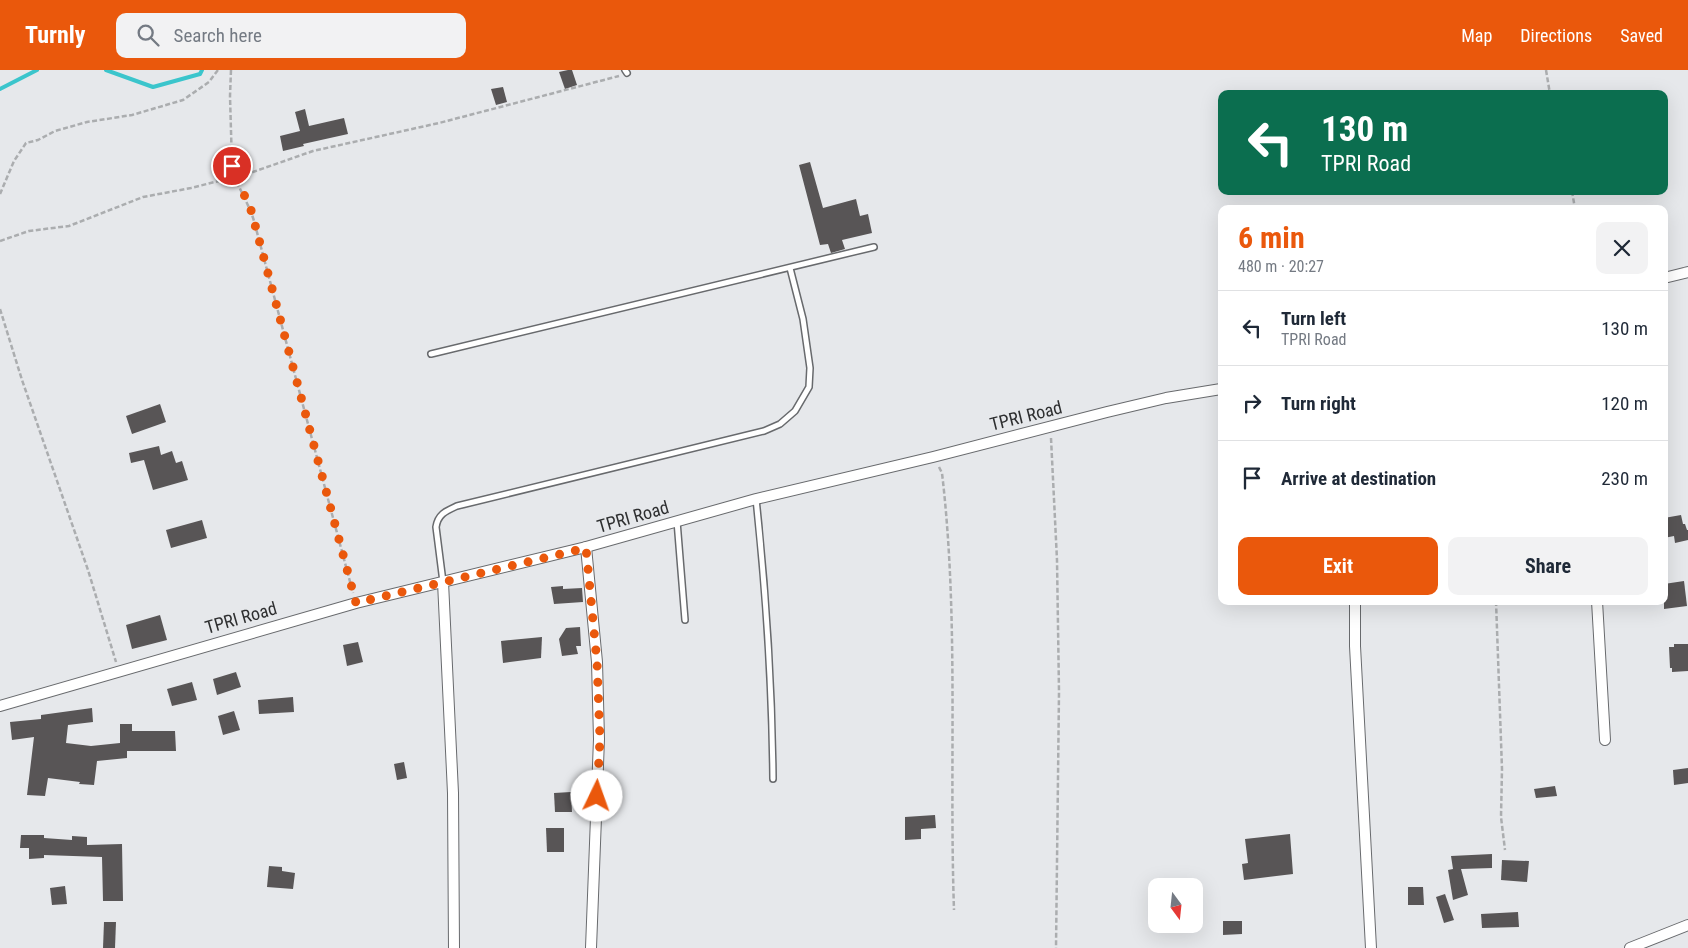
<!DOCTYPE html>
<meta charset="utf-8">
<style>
:root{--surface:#fff;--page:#f2f2f3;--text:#1f2937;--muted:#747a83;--line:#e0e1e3;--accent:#ea580c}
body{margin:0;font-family:"Roboto Condensed",sans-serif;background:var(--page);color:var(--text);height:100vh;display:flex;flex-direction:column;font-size:19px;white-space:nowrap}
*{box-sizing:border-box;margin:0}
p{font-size:16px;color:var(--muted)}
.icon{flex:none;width:28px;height:28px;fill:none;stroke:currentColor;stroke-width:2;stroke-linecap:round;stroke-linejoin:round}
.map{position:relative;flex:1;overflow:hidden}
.details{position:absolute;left:1218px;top:135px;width:450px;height:400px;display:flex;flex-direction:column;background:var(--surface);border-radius:10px;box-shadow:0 5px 20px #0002}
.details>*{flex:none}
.banner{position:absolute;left:1218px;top:20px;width:450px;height:105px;border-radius:10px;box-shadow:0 5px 20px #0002;background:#0b6e4f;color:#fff;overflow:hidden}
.needle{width:32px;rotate:165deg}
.fabs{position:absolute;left:1148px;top:808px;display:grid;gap:10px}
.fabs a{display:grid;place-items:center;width:55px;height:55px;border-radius:10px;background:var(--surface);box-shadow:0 5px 20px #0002;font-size:25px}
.pin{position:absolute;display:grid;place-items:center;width:42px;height:42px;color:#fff;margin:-21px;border:2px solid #fff;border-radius:50%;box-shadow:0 1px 5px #0007}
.me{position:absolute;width:55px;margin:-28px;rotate:3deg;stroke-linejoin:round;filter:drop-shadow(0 0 4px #0008)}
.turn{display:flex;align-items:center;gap:18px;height:105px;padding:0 20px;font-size:22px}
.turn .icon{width:65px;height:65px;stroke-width:2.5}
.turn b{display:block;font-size:35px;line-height:42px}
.round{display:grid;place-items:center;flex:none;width:52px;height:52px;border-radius:10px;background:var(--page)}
.summary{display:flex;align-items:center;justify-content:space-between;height:85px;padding:0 20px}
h1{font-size:30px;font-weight:700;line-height:38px;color:var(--accent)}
.action{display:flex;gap:10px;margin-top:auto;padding:10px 20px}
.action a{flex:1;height:58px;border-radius:10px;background:var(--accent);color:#fff;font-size:20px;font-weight:700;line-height:58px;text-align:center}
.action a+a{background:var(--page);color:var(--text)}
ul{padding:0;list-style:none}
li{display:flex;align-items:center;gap:15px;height:75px;padding:0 20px;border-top:1px solid var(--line)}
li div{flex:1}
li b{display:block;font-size:19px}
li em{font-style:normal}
header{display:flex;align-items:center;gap:30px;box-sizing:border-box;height:70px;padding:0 25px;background:var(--accent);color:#fff}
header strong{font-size:24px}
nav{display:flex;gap:28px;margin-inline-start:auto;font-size:18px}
.search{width:350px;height:45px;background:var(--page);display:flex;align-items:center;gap:12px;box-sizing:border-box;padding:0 18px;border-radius:10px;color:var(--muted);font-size:19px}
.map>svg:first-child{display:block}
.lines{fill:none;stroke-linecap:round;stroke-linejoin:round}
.stream{stroke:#3bc5cc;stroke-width:4}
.building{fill:#585556}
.lane-casing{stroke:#686a6d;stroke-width:8}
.street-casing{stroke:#686a6d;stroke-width:12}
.path{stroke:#abadaf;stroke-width:2.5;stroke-dasharray:5 2.5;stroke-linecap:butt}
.lane{stroke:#fff;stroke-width:5}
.street{stroke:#fff;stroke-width:10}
.route{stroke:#ea580c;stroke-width:9;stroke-dasharray:0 16.2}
.labels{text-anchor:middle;stroke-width:5;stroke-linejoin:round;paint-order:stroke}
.street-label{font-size:18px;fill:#2e2f30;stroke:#e6e8eb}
</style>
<header>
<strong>Turnly</strong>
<div class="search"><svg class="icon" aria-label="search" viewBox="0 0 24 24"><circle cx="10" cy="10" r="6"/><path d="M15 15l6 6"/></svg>Search here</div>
<nav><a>Map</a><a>Directions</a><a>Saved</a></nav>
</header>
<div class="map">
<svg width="1688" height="878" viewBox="0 0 1688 878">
<rect width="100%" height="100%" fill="#e6e8eb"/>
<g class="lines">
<g class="stream">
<polyline points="106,0 153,17 200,4 202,0"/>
<polyline points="0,19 37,0"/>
</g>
</g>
<g class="building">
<polygon points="568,0 572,0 577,15 565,19 559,2"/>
<polygon points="503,17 507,32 496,35 491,19"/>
<polygon points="305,39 309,56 344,48 348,64 303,74 304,76 283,81 280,66 300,61 295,42"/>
<polygon points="810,92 823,138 856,129 860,146 868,144 872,163 842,170 845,179 831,183 828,174 820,175 799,95"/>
<polygon points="160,334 166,352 132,364 126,346"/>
<polygon points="159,376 161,385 172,381 176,393 182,391 188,410 153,420 144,390 131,393 129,383"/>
<polygon points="1681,445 1683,454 1685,454 1687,460 1688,460 1688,470 1675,473 1674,466 1664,468 1664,448"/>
<polygon points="202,450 207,468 171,478 166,460"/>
<polygon points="1684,511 1687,536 1664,539 1664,514"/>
<polygon points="563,516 563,519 582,518 583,532 554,534 551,517"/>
<polygon points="160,545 167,570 132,579 126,555"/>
<polygon points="580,557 581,576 576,576 578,584 562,586 559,569 566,558"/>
<polygon points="542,567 541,588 503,593 501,571"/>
<polygon points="358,572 363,592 347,596 343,575"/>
<polygon points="1674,574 1688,574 1688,601 1672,602 1672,598 1670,598 1669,577 1674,577"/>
<polygon points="236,602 241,617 217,625 213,609"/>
<polygon points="192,612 197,630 172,636 167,619"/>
<polygon points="293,627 294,642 259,644 258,630"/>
<polygon points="92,638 93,652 68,655 66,673 91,676 120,673 120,654 132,654 132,661 175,661 176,681 127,681 127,688 97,691 94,715 79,714 80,712 48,708 45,726 27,725 34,667 12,670 10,652 41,649 41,645"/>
<polygon points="234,641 240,660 223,665 218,646"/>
<polygon points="404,692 407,708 397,710 394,694"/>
<polygon points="1688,698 1688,713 1674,715 1673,700"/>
<polygon points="1555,716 1557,726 1536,728 1534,719"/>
<polygon points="571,722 572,742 555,742 554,723"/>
<polygon points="935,745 936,758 921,759 921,769 905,770 905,747"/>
<polygon points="546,758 564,758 564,782 547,782"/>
<polygon points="1290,764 1293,804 1244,810 1242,794 1248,793 1245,769"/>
<polygon points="21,765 44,765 44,768 72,770 72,766 87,767 87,775 122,774 123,831 103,831 102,787 44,785 44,788 29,789 29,778 20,778"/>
<polygon points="1492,784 1492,798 1461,799 1468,825 1453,830 1448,800 1453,799 1451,786"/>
<polygon points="1502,790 1529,791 1527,812 1501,810"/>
<polygon points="269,796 282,797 282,801 295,803 293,819 267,817"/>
<polygon points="65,816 67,834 52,835 50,818"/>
<polygon points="1408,817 1423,817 1424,835 1408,835"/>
<polygon points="1445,824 1454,850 1444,853 1436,827"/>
<polygon points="1518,842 1519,857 1482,858 1481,844"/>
<polygon points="1223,851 1242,851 1242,864 1223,865"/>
<polygon points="104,852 116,852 115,878 103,878"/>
</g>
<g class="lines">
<defs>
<g id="lane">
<polyline points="625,0 627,3"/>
<polyline points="431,284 874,177"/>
<path d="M756,429c10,93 16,187 17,280"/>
<polyline points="677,451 685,550"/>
<path d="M443,512l-7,-55c2,-13 10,-16 21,-21l307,-75 16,-7 15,-13 14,-24 1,-19 -7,-49 -13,-51"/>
</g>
<g id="street">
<polyline points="1664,208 1688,202"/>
<polyline points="586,477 597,592 599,669 591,878"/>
<polyline points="443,512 453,723 454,878"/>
<polyline points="1355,531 1355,576 1371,878"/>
<polyline points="1597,531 1605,670"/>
<polyline points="0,636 356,533 586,477 756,429 933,387 1107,342 1166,328 1221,319"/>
<polyline points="1630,878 1688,855"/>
</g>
</defs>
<use href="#lane" class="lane-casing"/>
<use href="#street" class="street-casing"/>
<g class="path">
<path d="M231,0l-1,26 2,70c4,20 16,35 22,55l99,372"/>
<polyline points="1546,0 1550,24"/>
<polyline points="1572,121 1575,139"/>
<polyline points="0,124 14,91 26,73 38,70 55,61 87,52 132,45 183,30 209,12 218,0"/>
<polyline points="0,171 29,161 69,156 143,127 191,118 250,103 313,81 439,53 619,6"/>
<polyline points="0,239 22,310 88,500 116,592"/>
<polyline points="1051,368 1057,490 1059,622 1056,878"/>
<path d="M939,397l3,6c17,145 7,291 12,437"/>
<polyline points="1496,531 1502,699 1501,747 1505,780"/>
</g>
<use href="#lane" class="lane"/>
<use href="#street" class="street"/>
</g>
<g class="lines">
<path class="route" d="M232,96c3,14 9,23 16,36 3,6 4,13 6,19l102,382 230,-55 11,114 3,77 -3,57"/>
</g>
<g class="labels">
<g class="street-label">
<text transform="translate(1026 346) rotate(-14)" y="6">TPRI Road</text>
<text transform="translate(633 447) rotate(-16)" y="6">TPRI Road</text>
<text transform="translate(241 548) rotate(-16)" y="6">TPRI Road</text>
</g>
</g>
</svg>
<div class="fabs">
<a><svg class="needle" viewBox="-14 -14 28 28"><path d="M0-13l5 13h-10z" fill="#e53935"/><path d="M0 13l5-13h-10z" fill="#747a83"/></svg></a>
</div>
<div class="pin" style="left:232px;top:96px;background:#d93025"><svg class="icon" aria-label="arrive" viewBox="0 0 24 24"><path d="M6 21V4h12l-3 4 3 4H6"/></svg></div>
<svg class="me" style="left:597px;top:726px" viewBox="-20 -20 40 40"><circle r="19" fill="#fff"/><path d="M0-13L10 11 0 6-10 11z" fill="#ea580c"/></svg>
<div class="banner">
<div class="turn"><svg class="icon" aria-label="left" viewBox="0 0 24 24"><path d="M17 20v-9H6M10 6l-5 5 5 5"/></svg><div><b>130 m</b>TPRI Road</div></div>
</div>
<section class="details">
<div class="summary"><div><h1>6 min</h1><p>480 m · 20:27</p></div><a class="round"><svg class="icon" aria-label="close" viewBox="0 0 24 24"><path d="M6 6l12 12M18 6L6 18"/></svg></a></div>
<ul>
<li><svg class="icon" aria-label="left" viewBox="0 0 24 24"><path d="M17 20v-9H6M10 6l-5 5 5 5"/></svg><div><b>Turn left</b><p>TPRI Road</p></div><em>130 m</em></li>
<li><svg class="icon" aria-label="right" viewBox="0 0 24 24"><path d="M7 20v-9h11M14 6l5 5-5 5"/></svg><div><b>Turn right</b></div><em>120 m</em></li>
<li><svg class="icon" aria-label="arrive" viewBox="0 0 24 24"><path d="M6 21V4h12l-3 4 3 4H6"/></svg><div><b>Arrive at destination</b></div><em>230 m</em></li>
</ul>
<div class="action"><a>Exit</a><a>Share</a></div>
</section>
</div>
